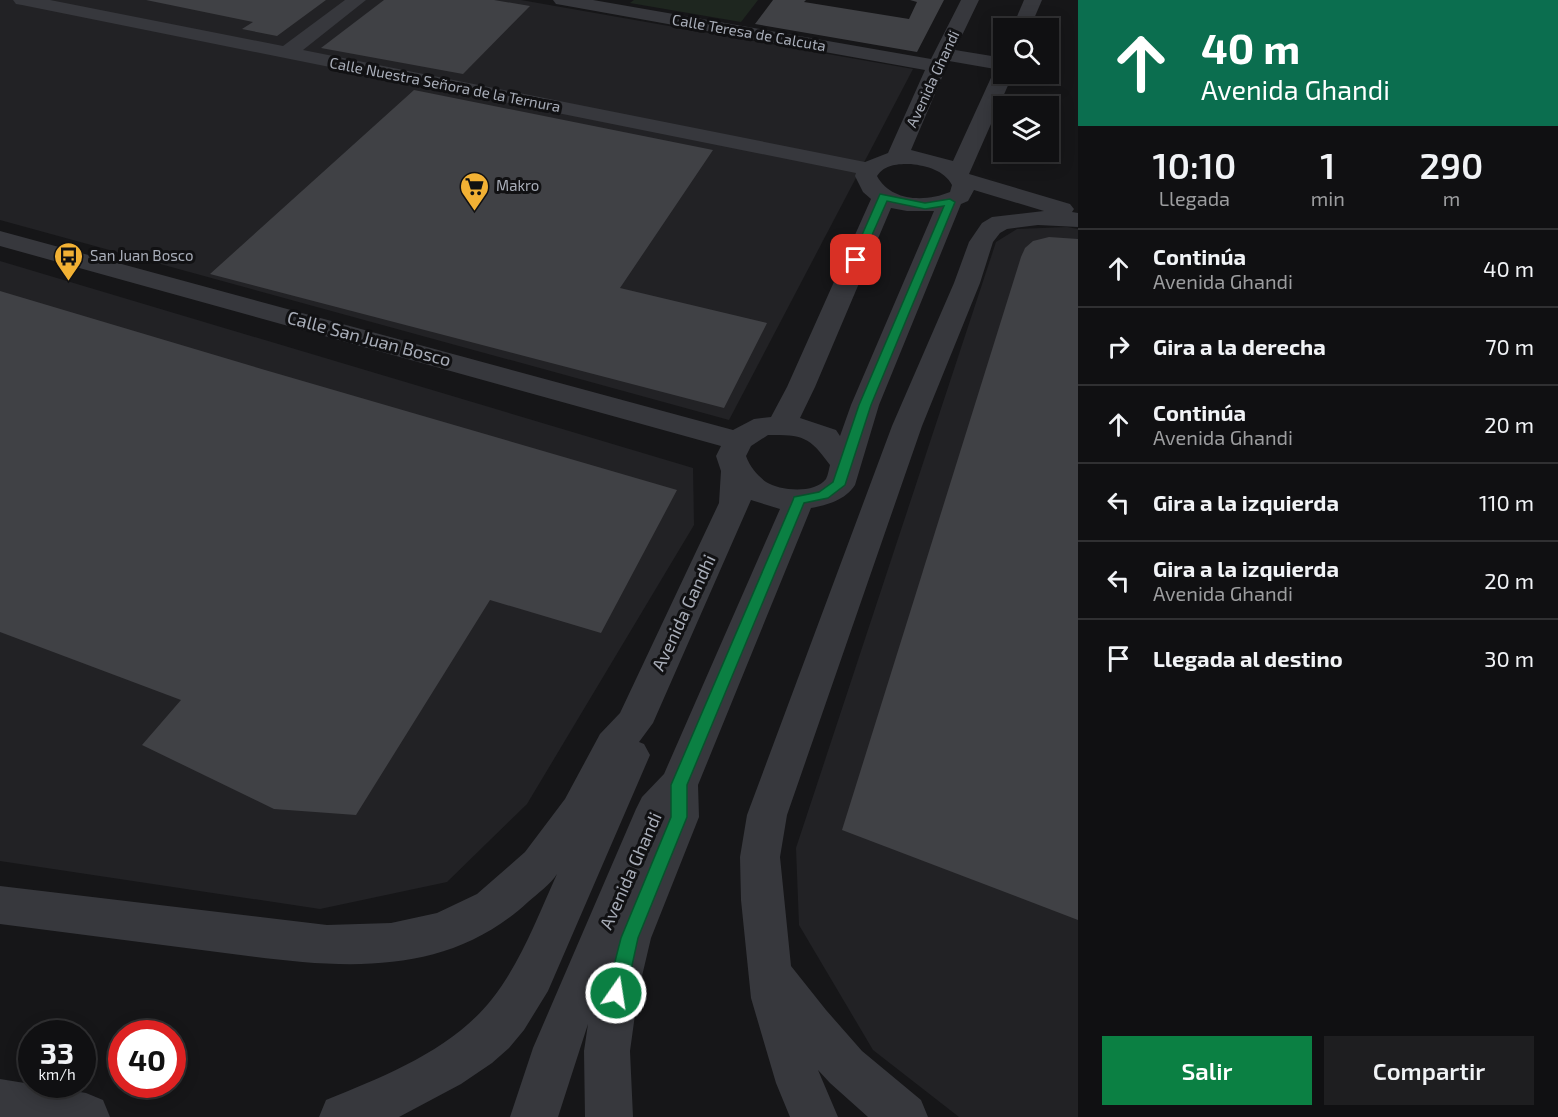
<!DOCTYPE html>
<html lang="es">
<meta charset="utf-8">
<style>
:root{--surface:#101012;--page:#1e1e20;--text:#f1f3f6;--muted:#9c9d9f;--line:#303032;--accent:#0b8043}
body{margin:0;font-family:"Exo 2",sans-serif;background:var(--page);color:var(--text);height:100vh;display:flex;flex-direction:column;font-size:22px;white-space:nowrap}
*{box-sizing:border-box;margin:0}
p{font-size:20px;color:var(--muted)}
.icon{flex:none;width:33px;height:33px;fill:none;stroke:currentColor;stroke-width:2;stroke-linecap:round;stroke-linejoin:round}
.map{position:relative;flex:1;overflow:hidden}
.panel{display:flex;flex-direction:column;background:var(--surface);width:480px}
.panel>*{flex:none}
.guide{background:#0b6e4f;color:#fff;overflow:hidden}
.tools{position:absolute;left:993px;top:18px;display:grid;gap:12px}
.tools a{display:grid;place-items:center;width:66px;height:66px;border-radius:0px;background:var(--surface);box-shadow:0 3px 15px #0003,0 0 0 2px var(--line);font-size:30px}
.speed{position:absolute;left:18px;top:1020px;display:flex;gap:12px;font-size:30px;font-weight:700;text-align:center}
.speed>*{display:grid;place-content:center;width:78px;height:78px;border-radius:50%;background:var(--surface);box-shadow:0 3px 15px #0003,0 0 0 2px var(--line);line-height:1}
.speed small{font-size:15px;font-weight:400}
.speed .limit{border:9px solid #d22;background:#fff;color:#111}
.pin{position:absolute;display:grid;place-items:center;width:51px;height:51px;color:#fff;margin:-26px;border-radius:12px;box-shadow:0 3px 9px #0006}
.me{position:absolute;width:66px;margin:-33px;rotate:13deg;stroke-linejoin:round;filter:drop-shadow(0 0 4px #0008)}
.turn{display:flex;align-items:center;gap:21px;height:126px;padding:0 24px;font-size:27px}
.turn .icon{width:78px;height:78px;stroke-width:2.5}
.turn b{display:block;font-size:42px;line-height:51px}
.eta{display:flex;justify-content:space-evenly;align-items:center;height:102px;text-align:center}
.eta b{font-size:36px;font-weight:600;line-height:42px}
.primary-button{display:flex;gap:12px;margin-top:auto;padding:12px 24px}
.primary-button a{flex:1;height:69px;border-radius:0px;background:var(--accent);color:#fff;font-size:24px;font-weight:600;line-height:69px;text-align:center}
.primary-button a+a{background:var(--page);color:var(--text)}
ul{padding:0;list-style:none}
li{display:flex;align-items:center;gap:18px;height:78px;padding:0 24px;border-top:2px solid var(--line)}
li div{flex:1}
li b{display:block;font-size:22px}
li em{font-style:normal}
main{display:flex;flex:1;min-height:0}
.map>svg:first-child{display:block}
.built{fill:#222225}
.green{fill:#1e261f}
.building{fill:#404145}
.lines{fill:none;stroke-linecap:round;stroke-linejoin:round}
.minor{fill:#37383d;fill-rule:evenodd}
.route{fill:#0b8043;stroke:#07532c;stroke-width:1.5}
.labels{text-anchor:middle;stroke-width:6;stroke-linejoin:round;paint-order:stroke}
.far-street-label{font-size:15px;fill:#a8adb8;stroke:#111113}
.far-poi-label{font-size:15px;fill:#a8adb8;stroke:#111113;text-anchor:start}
.street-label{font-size:18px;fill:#a8adb8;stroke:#111113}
</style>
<main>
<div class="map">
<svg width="1078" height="1117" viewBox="0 0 1078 1117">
<rect width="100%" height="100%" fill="#161618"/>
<g class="built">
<polygon points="0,0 521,0 913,69 729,420 0,220"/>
<polygon points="1067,227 1078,229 1078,1117 959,1117 873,1050 799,925 796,848 996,242 1017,229"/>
<polygon points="0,261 693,468 694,525 527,804 447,882 320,909 0,861"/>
</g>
<polygon class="green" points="634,0 758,0 741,22 630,3"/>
<g class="building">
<polygon points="146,0 326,0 277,36 242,29 253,22"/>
<polygon points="384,0 494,0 530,6 463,74 321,48"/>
<polygon points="773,0 806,0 804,2 909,19 917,2 910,0 944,0 917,52 755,24"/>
<polygon points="414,90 713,150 620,288 767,323 724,408 210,274"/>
<polygon points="1049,237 1078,239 1078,920 842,830 1021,257 1025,248 1033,241"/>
<polygon points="0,291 265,370 677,490 601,633 490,600 356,815 274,809 142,745 181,700 0,632"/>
</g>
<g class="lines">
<g class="minor">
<path d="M13,0h37l233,46 62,-46h21l-63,50 562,112 23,-9 37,-83 -363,-65 -6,-1 -3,-4h40l338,59 30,-59h18l-24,50 49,8v16h9l-44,100 101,30 4,5 -2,3 6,1v14l-40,-2 -31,4 -7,4 -7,9 -13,41 -58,143 -135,389 -7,42 11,109 35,44 36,41 59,49 7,17h-60l-38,-34 -12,-13 20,47h-48l-14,-34 -25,-85 -10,-98 -1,-43 7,-42 145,-389 62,-143 15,-41 13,-19 10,-6 52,-6 -70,-21 -6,11 -7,3 -82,201 -24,80c-10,15 -27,20 -44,23l-113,277 1,32 -48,121 -13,55 -8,58 3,66h-48l-1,-66 4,-27 -30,93h-48l23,-69 103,-239 6,-12 22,-23 116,-265 -29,-9 -98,223 -14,19 5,2 6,11 -102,236 -24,39 -15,18 -17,15 -31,21 -62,33h-80l7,-17c59,-24 126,-50 166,-101 29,-37 46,-83 65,-125 -7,11 -19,19 -29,28 -95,88 -219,61 -334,47 -65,-8 -129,-17 -194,-25v-38l327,39 64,-2 46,-10 40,-19 48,-42 40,-53 35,-65 20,-21 99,-210 2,-32 -5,-15 5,-10 -721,-200v-15l733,199 21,-11 17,-2 16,-30 84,-188 -8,-7 -8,-16 1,-3 -834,-168 -6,-1zM949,61l46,8 -42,92 -42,-11zM911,164c16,2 33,6 41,21l-2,7c-24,10 -59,10 -73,-16 8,-12 21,-12 34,-12zM891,208l16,3h27l-83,194 -11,31 -4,-6 -36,-12 15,-31zM768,435c35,0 41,1 62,30 -1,4 -2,10 -4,14 -11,15 -46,12 -60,3 -9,-7 -16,-15 -20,-26l5,-10z"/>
<polygon points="1024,0 1042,0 1030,28 1012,28"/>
<polygon points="0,1079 86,1093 103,1100 110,1117 0,1117"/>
</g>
</g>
<polygon class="route" points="880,194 925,203 950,199 955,202 871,405 845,485 828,498 804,503 687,785 687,817 638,938 626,993 623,999 616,1001 610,999 607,993 621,938 671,817 671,785 793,500 794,497 819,492 833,482 859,405 944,206 925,209 887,201 861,260 852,262 851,260"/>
<defs>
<symbol id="supermarket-pin" viewBox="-11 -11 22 30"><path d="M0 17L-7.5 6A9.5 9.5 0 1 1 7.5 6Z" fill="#f2b134" stroke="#111113"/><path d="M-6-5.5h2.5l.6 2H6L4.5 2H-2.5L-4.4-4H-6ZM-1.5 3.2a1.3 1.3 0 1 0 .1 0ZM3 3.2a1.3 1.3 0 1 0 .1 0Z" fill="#111"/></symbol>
<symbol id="bus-pin" viewBox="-11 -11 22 30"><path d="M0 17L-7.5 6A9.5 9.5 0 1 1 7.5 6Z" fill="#f2b134" stroke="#111113"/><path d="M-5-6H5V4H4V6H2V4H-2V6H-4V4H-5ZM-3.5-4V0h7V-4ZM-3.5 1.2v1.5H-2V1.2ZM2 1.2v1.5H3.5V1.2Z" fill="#111"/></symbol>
</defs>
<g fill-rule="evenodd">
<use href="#supermarket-pin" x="458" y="170" width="33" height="45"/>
<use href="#bus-pin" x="52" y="240" width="33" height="45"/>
</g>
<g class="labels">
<g class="far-street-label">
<text transform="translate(749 33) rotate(10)" y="5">Calle Teresa de Calcuta</text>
<text transform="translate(933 79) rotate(-65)" y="5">Avenida Ghandi</text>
<text transform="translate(445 85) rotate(11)" y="5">Calle Nuestra Señora de la Ternura</text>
</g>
<g class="far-poi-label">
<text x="496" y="191">Makro</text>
<text x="90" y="261">San Juan Bosco</text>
</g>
<g class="street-label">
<text transform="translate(369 339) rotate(15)" y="6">Calle San Juan Bosco</text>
<text transform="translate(684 613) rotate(-65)" y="6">Avenida Gandhi</text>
<text transform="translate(631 871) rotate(-66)" y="6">Avenida Ghandi</text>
</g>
</g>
</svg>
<div class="tools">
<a><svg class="icon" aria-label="search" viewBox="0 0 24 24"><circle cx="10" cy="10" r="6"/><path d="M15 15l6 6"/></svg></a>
<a><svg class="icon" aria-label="layers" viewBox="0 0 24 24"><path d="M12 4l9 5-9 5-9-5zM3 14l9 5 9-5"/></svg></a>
</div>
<div class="speed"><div>33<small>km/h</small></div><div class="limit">40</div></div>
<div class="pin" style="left:856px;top:260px;background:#d93025"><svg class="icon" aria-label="arrive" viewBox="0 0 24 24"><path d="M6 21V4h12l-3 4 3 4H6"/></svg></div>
<svg class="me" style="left:616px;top:993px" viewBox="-20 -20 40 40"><circle r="17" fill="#0b8043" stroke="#fff" stroke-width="3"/><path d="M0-11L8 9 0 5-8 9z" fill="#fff"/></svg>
</div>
<section class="panel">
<div class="guide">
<div class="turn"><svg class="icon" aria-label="ahead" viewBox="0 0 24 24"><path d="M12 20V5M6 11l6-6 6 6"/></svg><div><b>40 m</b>Avenida Ghandi</div></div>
</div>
<div class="eta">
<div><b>10:10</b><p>Llegada</p></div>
<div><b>1</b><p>min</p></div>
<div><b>290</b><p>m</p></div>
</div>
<ul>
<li><svg class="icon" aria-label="ahead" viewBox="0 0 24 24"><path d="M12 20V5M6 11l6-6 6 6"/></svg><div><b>Continúa</b><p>Avenida Ghandi</p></div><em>40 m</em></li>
<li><svg class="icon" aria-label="right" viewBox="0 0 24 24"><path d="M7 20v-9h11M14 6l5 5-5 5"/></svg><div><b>Gira a la derecha</b></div><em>70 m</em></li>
<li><svg class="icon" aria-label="ahead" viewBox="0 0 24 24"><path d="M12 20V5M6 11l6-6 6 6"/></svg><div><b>Continúa</b><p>Avenida Ghandi</p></div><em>20 m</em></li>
<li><svg class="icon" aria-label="left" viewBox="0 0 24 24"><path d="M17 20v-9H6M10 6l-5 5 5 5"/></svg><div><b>Gira a la izquierda</b></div><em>110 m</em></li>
<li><svg class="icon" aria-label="left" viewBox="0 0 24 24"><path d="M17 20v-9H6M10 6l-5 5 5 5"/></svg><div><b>Gira a la izquierda</b><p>Avenida Ghandi</p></div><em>20 m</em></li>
<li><svg class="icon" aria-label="arrive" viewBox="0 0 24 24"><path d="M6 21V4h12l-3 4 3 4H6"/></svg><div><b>Llegada al destino</b></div><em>30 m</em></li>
</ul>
<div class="primary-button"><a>Salir</a><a>Compartir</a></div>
</section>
</main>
